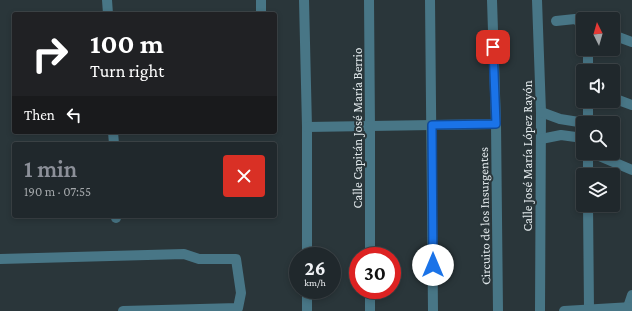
<!DOCTYPE html>
<meta charset="utf-8">
<style>
:root{--surface:#20282c;--page:#2d3438;--text:#f1f3f6;--muted:#a2a6a9;--line:#3d4448;--accent:#8c9099}
body{margin:0;font-family:"Crimson Pro",serif;background:var(--page);color:var(--text);height:100vh;display:flex;flex-direction:column;font-size:15px;white-space:nowrap}
*{box-sizing:border-box;margin:0}
p{font-size:13px;color:var(--muted)}
.icon{flex:none;width:22px;height:22px;fill:none;stroke:currentColor;stroke-width:2;stroke-linecap:round;stroke-linejoin:round}
.map{position:relative;flex:1;overflow:hidden}
.sheet{position:absolute;left:12px;top:142px;width:265px;height:76px;display:flex;flex-direction:column;background:var(--surface);border-radius:4px;box-shadow:0 2px 6px #0003,0 0 0 1px var(--line)}
.sheet>*{flex:none}
.hud{position:absolute;left:12px;top:12px;width:265px;height:122px;border-radius:4px;box-shadow:0 2px 6px #0003,0 0 0 1px var(--line);background:#202124;color:#fff;overflow:hidden}
.needle{width:26px;rotate:355deg}
.buttons{position:absolute;left:576px;top:12px;display:grid;gap:8px}
.buttons a{display:grid;place-items:center;width:44px;height:44px;border-radius:4px;background:var(--surface);box-shadow:0 2px 6px #0003,0 0 0 1px var(--line);font-size:20px}
.speed{position:absolute;left:289px;top:247px;display:flex;gap:8px;font-size:20px;font-weight:700;text-align:center}
.speed>*{display:grid;place-content:center;width:52px;height:52px;border-radius:50%;background:var(--surface);box-shadow:0 2px 6px #0003,0 0 0 1px var(--line);line-height:1}
.speed small{font-size:10px;font-weight:400}
.speed .limit{border:6px solid #d22;background:#fff;color:#111}
.pin{position:absolute;display:grid;place-items:center;width:34px;height:34px;color:#fff;margin:-17px;border-radius:8px;box-shadow:0 2px 6px #0006}
.me{position:absolute;width:44px;margin:-22px;rotate:0deg;stroke-linejoin:round;filter:drop-shadow(0 0 3px #0008)}
.turn{display:flex;align-items:center;gap:14px;height:84px;padding:0 12px;font-size:18px}
.turn .icon{width:52px;height:52px;stroke-width:2.5}
.turn b{display:block;font-size:28px;line-height:34px}
.then{display:flex;align-items:center;height:38px;padding:0 12px;background:#0003;gap:8px;font-size:15px}
.round{display:grid;place-items:center;flex:none;width:42px;height:42px;border-radius:4px;background:var(--page)}
.head{display:flex;align-items:center;justify-content:space-between;height:68px;padding:0 12px}
h1{font-size:24px;font-weight:600;line-height:30px;color:var(--accent)}
.map>svg:first-child{display:block}
.lines{fill:none;stroke-linecap:round;stroke-linejoin:round}
.minor{stroke:#487686;stroke-width:10}
.route-casing{stroke:#114b97;stroke-width:10}
.route{stroke:#1a73e8;stroke-width:7}
.labels{text-anchor:middle;stroke-width:4;stroke-linejoin:round;paint-order:stroke}
.street-label{font-size:13px;fill:#e0e7ea;stroke:#2a363a}
</style>
<div class="map">
<svg width="632" height="311" viewBox="0 0 632 311">
<rect width="100%" height="100%" fill="#2a363a"/>
<g class="lines">
<g class="minor">
<polyline points="107,0 108,14"/>
<polyline points="304,0 307,127 307,256"/>
<polyline points="369,0 370,127 370,256"/>
<polyline points="430,0 433,311"/>
<polyline points="492,0 496,124 498,311"/>
<polyline points="537,0 541,112 540,311"/>
<polyline points="261,14 261,0"/>
<polyline points="556,21 575,19 583,24"/>
<polyline points="613,35 632,42"/>
<polyline points="588,49 588,71"/>
<polyline points="613,98 632,105"/>
<polyline points="588,101 588,123"/>
<polyline points="541,112 560,119 585,123"/>
<polyline points="307,127 496,124"/>
<polyline points="113,132 114,144"/>
<polyline points="541,139 561,135 583,138"/>
<polyline points="588,153 588,175"/>
<polyline points="592,153 632,170"/>
<polyline points="588,205 589,309"/>
<polyline points="116,216 116,218"/>
<polyline points="0,259 184,254 199,259 236,259 241,293 238,308 123,311"/>
<polyline points="628,307 632,295"/>
<polyline points="307,311 307,290"/>
<polyline points="370,311 370,290"/>
<polyline points="564,311 632,307"/>
</g>
</g>
<g class="lines">
<defs>
<polyline id="route" points="433,265 432,125 496,124 493,47"/>
</defs>
<use href="#route" class="route-casing"/>
<use href="#route" class="route"/>
</g>
<g class="labels">
<g class="street-label">
<text transform="translate(357 128) rotate(-90)" y="5">Calle Capitán José María Berrio</text>
<text transform="translate(527 156) rotate(-90)" y="5">Calle José María López Rayón</text>
<text transform="translate(484 216) rotate(-91)" y="5">Circuito de los Insurgentes</text>
</g>
</g>
</svg>
<div class="buttons">
<a><svg class="needle" viewBox="-14 -14 28 28"><path d="M0-13l5 13h-10z" fill="#e53935"/><path d="M0 13l5-13h-10z" fill="#a2a6a9"/></svg></a>
<a><svg class="icon" aria-label="sound" viewBox="0 0 24 24"><path d="M4 9h4l5-4v14l-5-4H4zM17 9q2 3 0 6"/></svg></a>
<a><svg class="icon" aria-label="search" viewBox="0 0 24 24"><circle cx="10" cy="10" r="6"/><path d="M15 15l6 6"/></svg></a>
<a><svg class="icon" aria-label="layers" viewBox="0 0 24 24"><path d="M12 4l9 5-9 5-9-5zM3 14l9 5 9-5"/></svg></a>
</div>
<div class="speed"><div>26<small>km/h</small></div><div class="limit">30</div></div>
<div class="pin" style="left:493px;top:47px;background:#d93025"><svg class="icon" aria-label="arrive" viewBox="0 0 24 24"><path d="M6 21V4h12l-3 4 3 4H6"/></svg></div>
<svg class="me" style="left:433px;top:265px" viewBox="-20 -20 40 40"><circle r="19" fill="#fff"/><path d="M0-13L10 11 0 6-10 11z" fill="#1a73e8"/></svg>
<div class="hud">
<div class="turn"><svg class="icon" aria-label="right" viewBox="0 0 24 24"><path d="M7 20v-9h11M14 6l5 5-5 5"/></svg><div><b>100 m</b>Turn right</div></div>
<div class="then">Then<svg class="icon" aria-label="left" viewBox="0 0 24 24"><path d="M17 20v-9H6M10 6l-5 5 5 5"/></svg></div>
</div>
<section class="sheet">
<div class="head"><div><h1>1 min</h1><p>190 m · 07:55</p></div><a class="round" style="background:#d93025;color:#fff"><svg class="icon" aria-label="close" viewBox="0 0 24 24"><path d="M6 6l12 12M18 6L6 18"/></svg></a></div>
</section>
</div>
